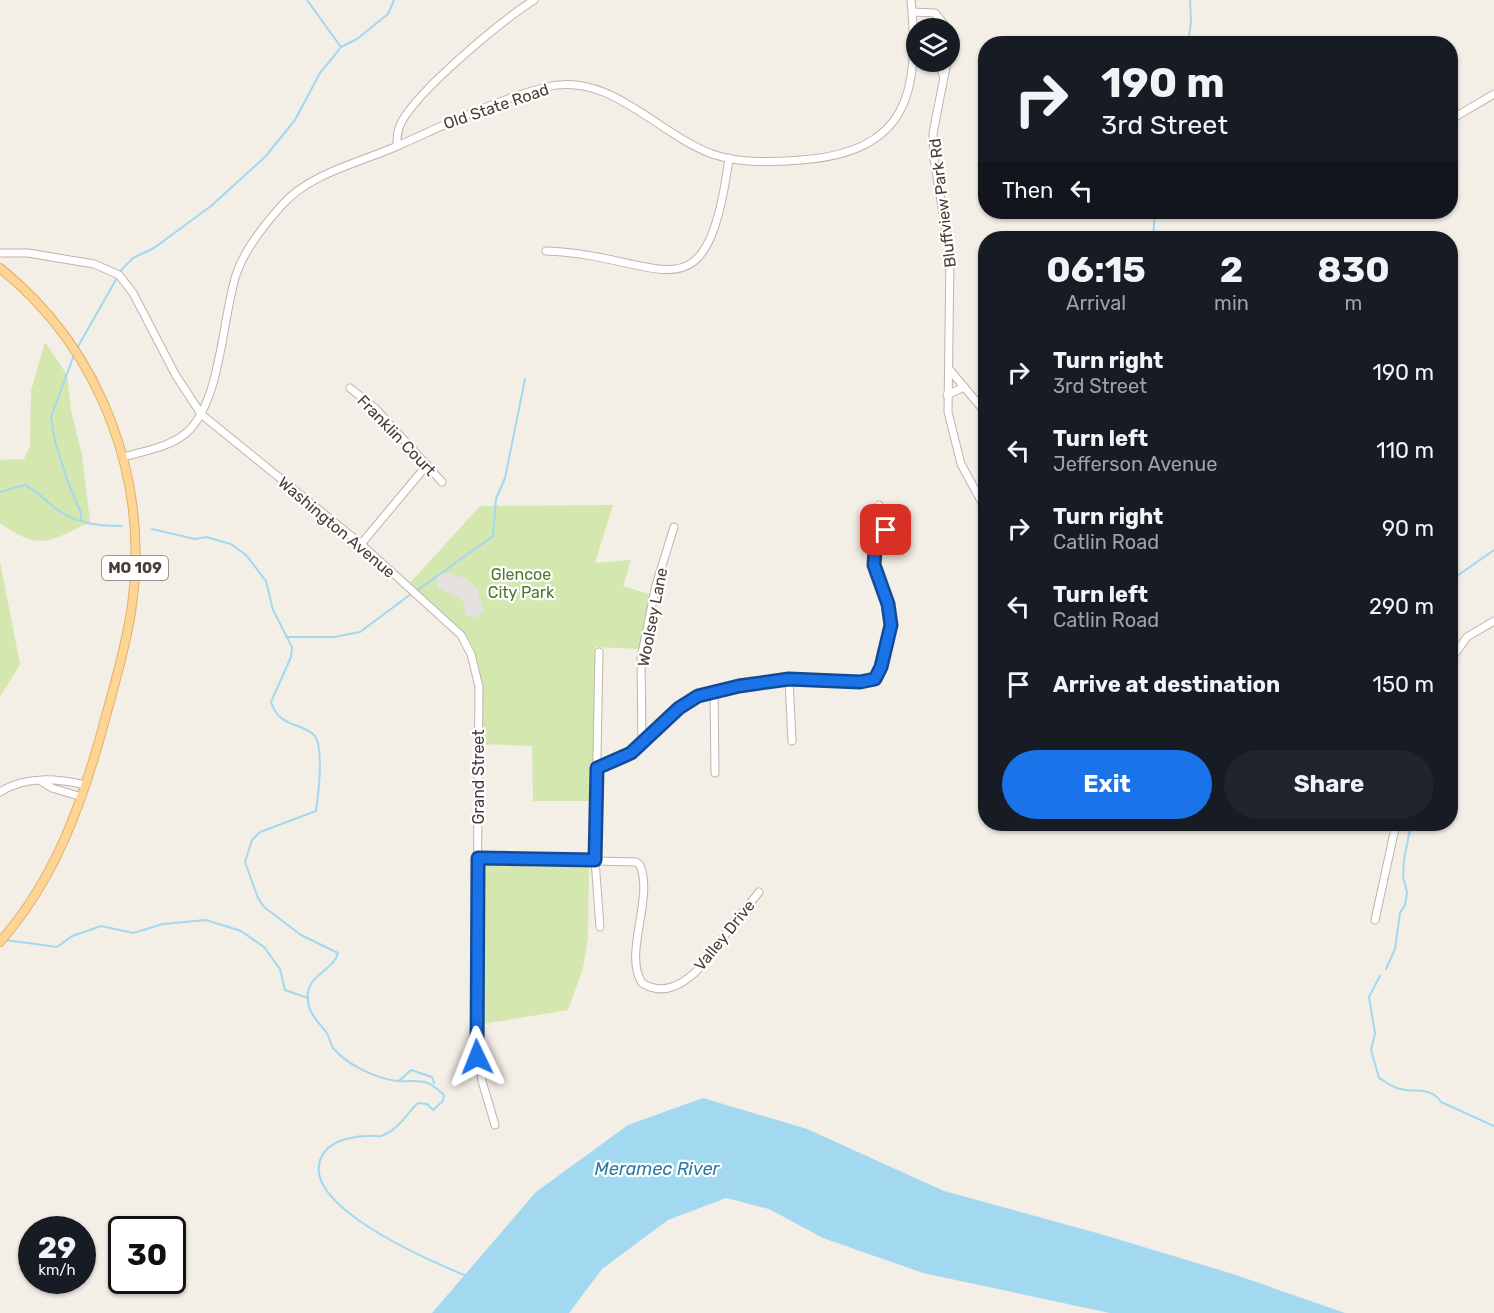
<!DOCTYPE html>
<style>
:root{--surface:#171b24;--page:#20242c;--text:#f1f3f6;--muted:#9ea1a6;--accent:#1a73e8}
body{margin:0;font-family:Rubik,sans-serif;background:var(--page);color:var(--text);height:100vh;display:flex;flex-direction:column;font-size:22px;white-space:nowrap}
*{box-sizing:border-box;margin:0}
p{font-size:20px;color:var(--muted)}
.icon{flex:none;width:33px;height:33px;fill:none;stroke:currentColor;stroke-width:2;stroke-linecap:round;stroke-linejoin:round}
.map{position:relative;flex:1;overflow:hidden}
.details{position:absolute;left:978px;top:231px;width:480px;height:600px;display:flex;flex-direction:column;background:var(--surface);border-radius:24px;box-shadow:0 2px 4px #0004}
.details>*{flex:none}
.top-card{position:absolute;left:978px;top:36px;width:480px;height:183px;border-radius:24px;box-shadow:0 2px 4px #0004;background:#171b24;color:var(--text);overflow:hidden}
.tools{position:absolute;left:906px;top:18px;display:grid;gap:12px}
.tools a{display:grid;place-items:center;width:54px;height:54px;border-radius:50%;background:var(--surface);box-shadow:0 2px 4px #0004;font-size:30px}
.speed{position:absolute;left:18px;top:1216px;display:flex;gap:12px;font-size:30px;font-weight:700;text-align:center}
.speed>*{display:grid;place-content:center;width:78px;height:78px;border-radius:50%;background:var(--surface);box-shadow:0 2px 4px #0004;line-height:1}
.speed small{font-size:15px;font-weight:400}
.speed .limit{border:3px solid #111;border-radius:9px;background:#fff;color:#111}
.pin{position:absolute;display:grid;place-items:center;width:51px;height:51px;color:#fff;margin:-26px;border-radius:12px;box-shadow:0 3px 9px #0006}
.me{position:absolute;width:66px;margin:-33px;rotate:358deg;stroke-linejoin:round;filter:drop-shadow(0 0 4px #0008)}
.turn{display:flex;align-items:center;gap:21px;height:126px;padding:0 24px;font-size:27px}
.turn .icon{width:78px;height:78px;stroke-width:2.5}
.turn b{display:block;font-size:42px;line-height:51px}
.then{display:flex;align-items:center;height:57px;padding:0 24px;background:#0003;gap:12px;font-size:22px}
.eta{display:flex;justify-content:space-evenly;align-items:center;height:102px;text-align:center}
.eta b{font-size:36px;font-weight:700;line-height:42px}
.primary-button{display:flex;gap:12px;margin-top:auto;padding:12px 24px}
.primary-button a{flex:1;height:69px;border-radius:36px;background:var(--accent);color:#fff;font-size:24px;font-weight:700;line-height:69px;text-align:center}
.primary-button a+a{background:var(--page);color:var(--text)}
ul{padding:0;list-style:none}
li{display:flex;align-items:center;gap:18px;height:78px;padding:0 24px}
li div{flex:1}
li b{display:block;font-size:22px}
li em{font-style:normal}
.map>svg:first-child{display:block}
.green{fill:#d3e7af}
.parking{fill:#e4e1de}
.water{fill:#a2d8f0}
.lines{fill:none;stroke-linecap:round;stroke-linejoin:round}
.stream{stroke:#a2d8f0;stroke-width:2}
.minor-casing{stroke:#beb5a9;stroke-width:9}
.major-casing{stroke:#e3b064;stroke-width:10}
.minor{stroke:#fff;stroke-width:7}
.major{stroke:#fed594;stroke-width:8}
.route-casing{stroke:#114b97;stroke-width:15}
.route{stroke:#1a73e8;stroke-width:10}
.labels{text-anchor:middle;stroke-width:4.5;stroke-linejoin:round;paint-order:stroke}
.shield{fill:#fff;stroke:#7e7872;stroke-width:1.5}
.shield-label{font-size:15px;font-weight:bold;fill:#463e35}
.street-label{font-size:16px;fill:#463e35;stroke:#fff}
.park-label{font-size:16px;fill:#4e7729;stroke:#fff}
.water-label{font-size:18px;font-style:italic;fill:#2c7ba1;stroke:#fff}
</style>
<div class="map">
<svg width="1494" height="1313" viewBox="0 0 1494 1313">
<rect width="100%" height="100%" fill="#f3eee6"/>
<g class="green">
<path d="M45,342l22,33 4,36 11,44 8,67c-40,19 -50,30 -90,1v-63l24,-1 6,-13 1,-55z"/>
<path d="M613,505l-18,58 36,-3 -8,26 29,9 -12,54 -45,-2 -2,154h-60l-1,-55 -49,-2c-1,-33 4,-81 -18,-109 -16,-19 -37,-34 -55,-52l70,-77z"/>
<polygon points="0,562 20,664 0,697"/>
<polygon points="484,866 589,867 588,938 583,968 568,1010 482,1024"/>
</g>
<polygon class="parking" points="450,573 467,579 477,589 485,614 479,613 477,618 465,615 464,603 461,599 438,588 435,575"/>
<polygon class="water" points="703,1098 807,1129 944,1191 1104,1235 1233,1274 1345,1313 1110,1313 923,1273 823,1238 769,1209 726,1198 668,1220 602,1269 569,1313 432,1313 536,1192 628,1125"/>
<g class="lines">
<g class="stream">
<polyline points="307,0 341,47"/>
<polyline points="1188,44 1191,21 1190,0"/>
<polyline points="1153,238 1155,212"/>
<polyline points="76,350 122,269 133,258 154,248 211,206 265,157 295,120 320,73 334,56 341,47 357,39 388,14 394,0"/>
<polyline points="74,355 51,417 55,441 67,480 81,513 81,521"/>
<path d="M0,492l25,-7c12,6 20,15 30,23 21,16 43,18 67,18"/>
<path d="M152,529l43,10 11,-2 25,7 15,11 20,26 7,29 19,37 -1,10 -20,45c9,26 26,19 42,32 12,10 5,63 3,77l-56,21 -8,8 -7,22 13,36 6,9 37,28 37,18c-4,16 -27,21 -30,39 -2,19 7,26 18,40 4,5 4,12 7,16 14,17 44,31 65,33 24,1 27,-4 46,14l-1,6 -10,9 -6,-6 -9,-1c-13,12 -19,27 -37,33 -5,1 -9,-1 -14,0 -12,0 -30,4 -39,12 -49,50 108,116 139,128"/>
<polyline points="1450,585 1457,576 1494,550"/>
<polyline points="416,591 493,536 496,499 505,478 525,379"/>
<polyline points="286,637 334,637 360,632 411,594"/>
<polyline points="6,940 57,947 72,936 101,926 133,933 163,924 206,920 241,931 264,947 280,969 285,990 308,998"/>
<polyline points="1386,969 1395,949 1400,913 1405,905 1407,892 1403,877 1404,860 1411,824"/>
<path d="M1380,976l-11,21 6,36 -4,17 8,28c6,3 11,8 18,10 16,6 33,-3 44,14l53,24"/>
<polyline points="399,1081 411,1070 432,1077 434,1083"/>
</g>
<defs>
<g id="minor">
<polyline points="912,12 935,13 947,28"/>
<polyline points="950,37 950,42"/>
<polyline points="938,62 943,75"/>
<polyline points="947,62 933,133 934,159 950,255 948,412 961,464 986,510"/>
<polyline points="1450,120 1494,94"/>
<path d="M397,146c0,-8 0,-15 4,-23 17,-33 100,-102 133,-123"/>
<path d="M546,251c118,4 160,76 183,-93"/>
<polyline points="0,253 28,253 94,264 119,275 133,293 175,374 201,414 361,544 461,635 471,654 479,687 476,1036 482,1081 495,1125"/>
<polyline points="949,369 986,413"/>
<polyline points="350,388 376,409 442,482"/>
<polyline points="947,395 964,387"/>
<path d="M124,457c20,-6 46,-10 62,-24 35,-30 36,-114 50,-158 8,-25 28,-50 46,-70 27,-31 76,-42 113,-58 50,-22 98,-46 151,-60 64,-16 110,46 166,67 29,10 60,8 89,6 107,-8 119,-67 110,-160"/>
<polyline points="361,544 427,465"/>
<polyline points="599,652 595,860 600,927"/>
<polyline points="1450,661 1467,637 1494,621"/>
<polyline points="789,679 792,741"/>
<polyline points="714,692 715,773"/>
<polyline points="642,745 641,658 656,585 674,527"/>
<polyline points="597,767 631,753 679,708 698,696 739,686 789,679 860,682 875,679 881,667 891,625 888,605 874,565 875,551 886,532 879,505"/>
<polyline points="41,781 52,788 82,797"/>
<path d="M0,792c26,-17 58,-13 86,-7"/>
<path d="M478,858l158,4 4,3c14,34 -17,89 2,118 39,24 71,-32 90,-58 8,-11 18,-21 27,-33"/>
<polyline points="1375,920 1396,824"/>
</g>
<path id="major" d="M0,268c103,83 151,215 131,344 -6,39 -18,77 -28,115 -22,79 -48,152 -103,215"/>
</defs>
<use href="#minor" class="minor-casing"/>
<use href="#major" class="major-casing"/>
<use href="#minor" class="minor"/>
<use href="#major" class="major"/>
</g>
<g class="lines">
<defs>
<polyline id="route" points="477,1057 478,858 595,860 597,768 631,753 679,708 698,696 739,686 789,679 860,682 875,679 881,667 891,625 888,604 874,565 875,551 885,537 886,530"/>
</defs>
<use href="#route" class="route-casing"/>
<use href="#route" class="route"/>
</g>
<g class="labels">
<rect class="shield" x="102" y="556" width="66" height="24" rx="4.5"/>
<g class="shield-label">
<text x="135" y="573">MO 109</text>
</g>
<g class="street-label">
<text transform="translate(496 106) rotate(-19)" y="6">Old State Road</text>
<text transform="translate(942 203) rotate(-97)" y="6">Bluffview Park Rd</text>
<text transform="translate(397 435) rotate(46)" y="6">Franklin Court</text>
<text transform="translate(337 527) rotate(40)" y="6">Washington Avenue</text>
<text transform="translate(652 617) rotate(-79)" y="6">Woolsey Lane</text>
<text transform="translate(478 777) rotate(-90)" y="6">Grand Street</text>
<text transform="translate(724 935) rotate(-51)" y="6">Valley Drive</text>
</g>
<g class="park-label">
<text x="521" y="580">Glencoe<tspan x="521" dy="18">City Park</tspan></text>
</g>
<g class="water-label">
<text x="657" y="1175">Meramec River</text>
</g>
</g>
</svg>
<div class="tools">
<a><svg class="icon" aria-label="layers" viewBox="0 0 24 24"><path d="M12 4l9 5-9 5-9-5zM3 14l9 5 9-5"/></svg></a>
</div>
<div class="speed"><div>29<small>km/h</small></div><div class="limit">30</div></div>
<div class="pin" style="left:886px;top:530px;background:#d93025"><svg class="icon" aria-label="arrive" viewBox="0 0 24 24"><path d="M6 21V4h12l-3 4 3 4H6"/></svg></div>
<svg class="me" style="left:477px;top:1057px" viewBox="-20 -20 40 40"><path d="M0-17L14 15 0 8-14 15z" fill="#1a73e8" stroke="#fff" stroke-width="4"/></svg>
<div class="top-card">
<div class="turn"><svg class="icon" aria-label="right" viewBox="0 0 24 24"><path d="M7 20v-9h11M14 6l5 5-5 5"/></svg><div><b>190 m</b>3rd Street</div></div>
<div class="then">Then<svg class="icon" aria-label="left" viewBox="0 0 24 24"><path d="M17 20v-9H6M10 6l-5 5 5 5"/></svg></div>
</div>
<section class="details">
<div class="eta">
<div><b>06:15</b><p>Arrival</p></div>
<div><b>2</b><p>min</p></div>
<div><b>830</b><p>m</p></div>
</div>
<ul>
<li><svg class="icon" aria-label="right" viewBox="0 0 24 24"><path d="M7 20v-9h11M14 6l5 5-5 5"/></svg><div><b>Turn right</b><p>3rd Street</p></div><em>190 m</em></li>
<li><svg class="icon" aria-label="left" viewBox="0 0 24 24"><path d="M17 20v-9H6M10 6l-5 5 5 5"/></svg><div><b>Turn left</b><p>Jefferson Avenue</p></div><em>110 m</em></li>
<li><svg class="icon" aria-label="right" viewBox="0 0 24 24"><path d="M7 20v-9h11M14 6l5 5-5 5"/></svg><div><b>Turn right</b><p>Catlin Road</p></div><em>90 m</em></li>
<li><svg class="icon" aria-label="left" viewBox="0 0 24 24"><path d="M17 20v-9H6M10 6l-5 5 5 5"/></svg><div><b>Turn left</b><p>Catlin Road</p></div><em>290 m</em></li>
<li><svg class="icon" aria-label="arrive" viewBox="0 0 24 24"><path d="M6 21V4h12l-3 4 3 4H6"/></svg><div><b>Arrive at destination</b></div><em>150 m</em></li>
</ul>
<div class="primary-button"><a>Exit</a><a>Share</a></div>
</section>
</div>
